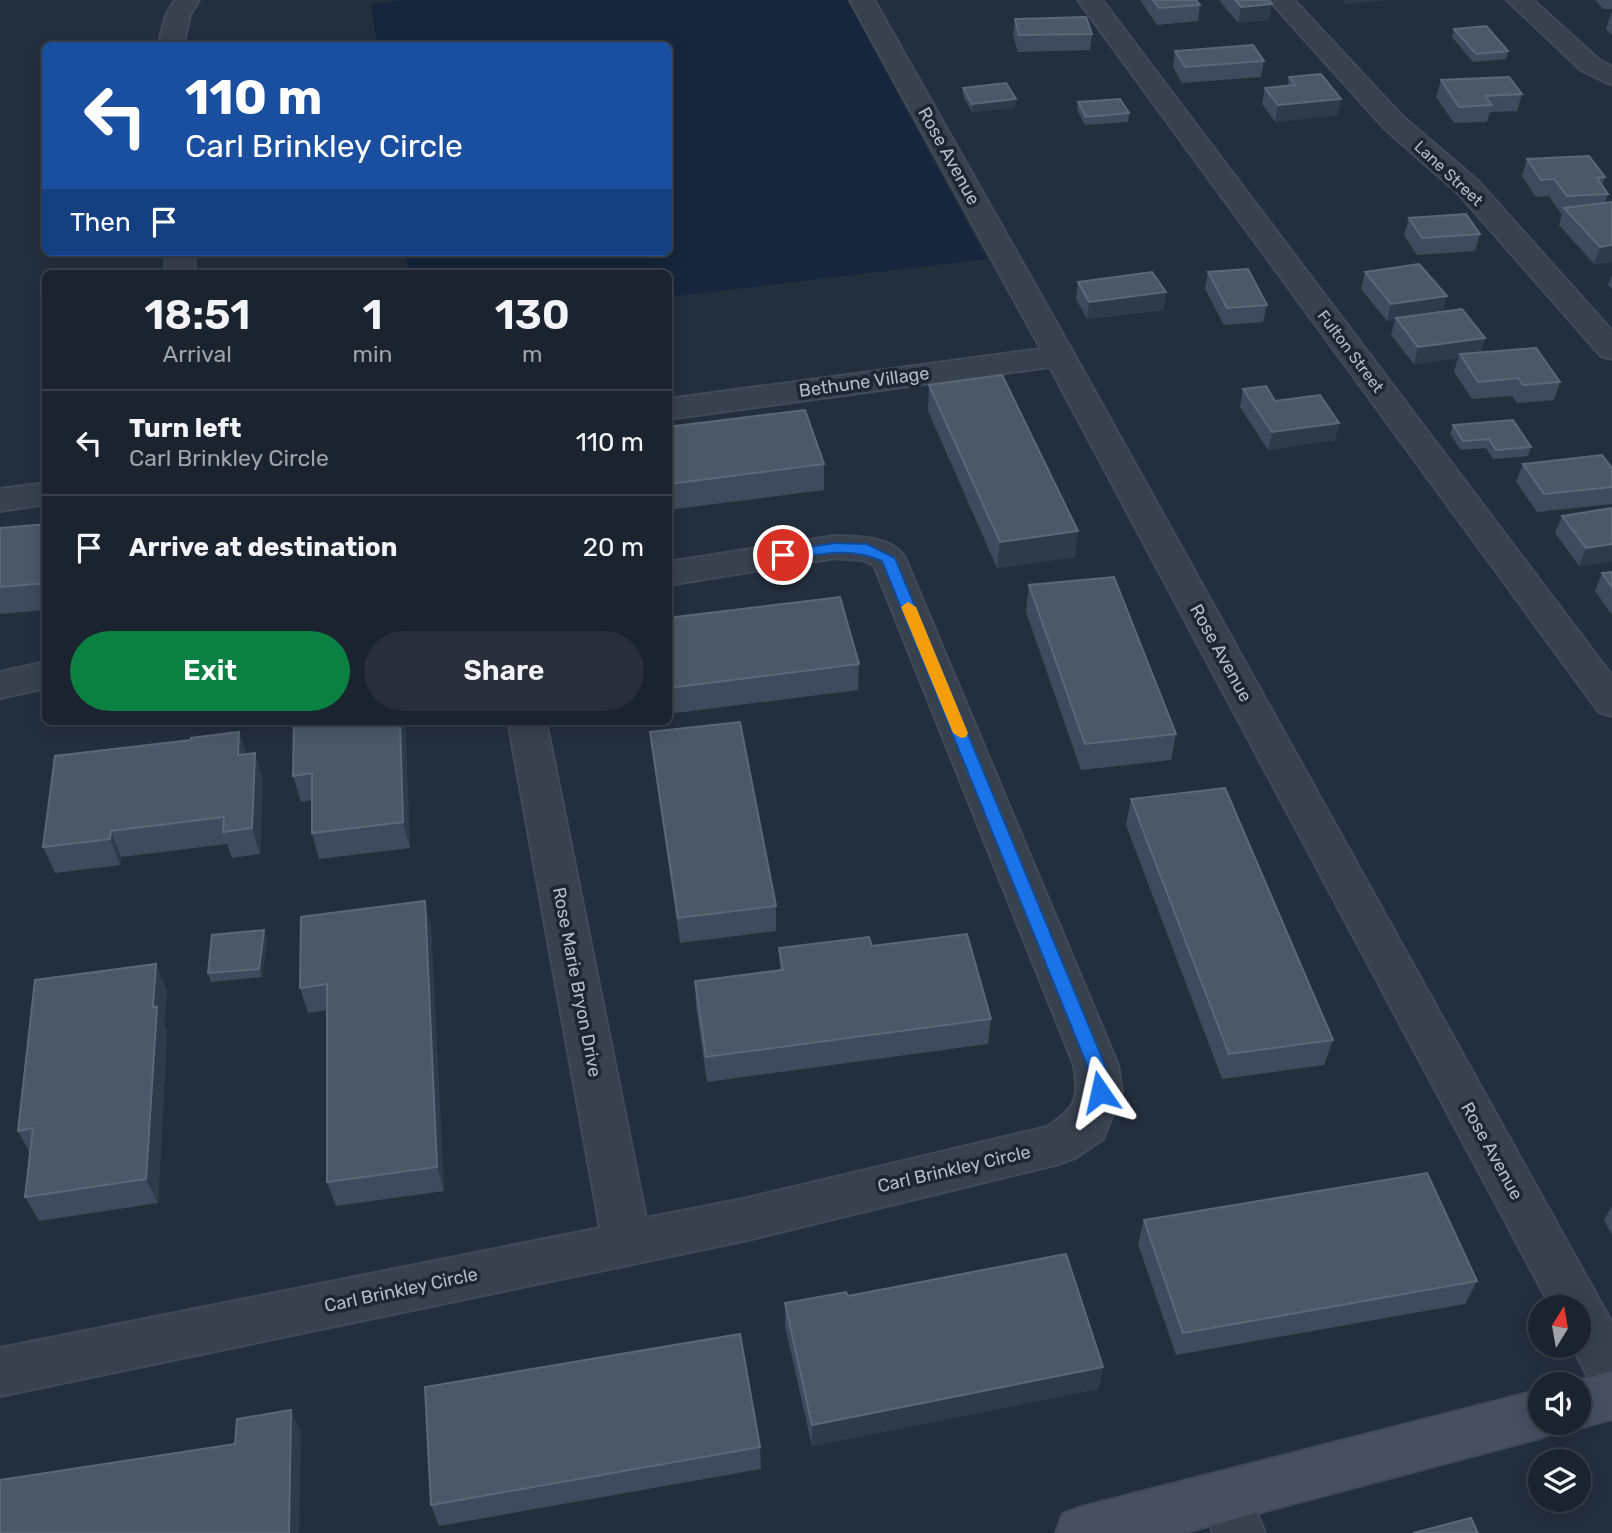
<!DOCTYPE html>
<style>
:root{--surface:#1b232e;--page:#282f3a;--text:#f1f3f6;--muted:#a0a4aa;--line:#39404a;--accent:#0b8043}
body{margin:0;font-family:Rubik,sans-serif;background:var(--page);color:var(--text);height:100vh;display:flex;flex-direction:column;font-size:26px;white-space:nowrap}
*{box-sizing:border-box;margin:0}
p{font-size:23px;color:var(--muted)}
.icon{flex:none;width:38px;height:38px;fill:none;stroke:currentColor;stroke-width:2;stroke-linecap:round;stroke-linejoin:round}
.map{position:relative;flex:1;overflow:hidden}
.details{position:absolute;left:42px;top:270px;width:630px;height:455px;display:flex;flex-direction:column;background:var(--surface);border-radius:10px;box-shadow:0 4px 18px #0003,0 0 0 2px var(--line)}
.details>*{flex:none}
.guide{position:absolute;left:42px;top:42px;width:630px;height:214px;border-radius:10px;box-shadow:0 4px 18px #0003,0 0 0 2px var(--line);background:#1a4fa0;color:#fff;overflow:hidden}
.needle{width:46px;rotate:11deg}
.tools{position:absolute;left:1528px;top:1295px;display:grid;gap:14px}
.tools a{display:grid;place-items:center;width:63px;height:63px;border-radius:50%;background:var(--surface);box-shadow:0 4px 18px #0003,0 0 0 2px var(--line);font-size:35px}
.pin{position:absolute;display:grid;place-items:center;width:60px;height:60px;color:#fff;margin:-30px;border:4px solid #fff;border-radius:50%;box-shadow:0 2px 7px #0007}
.me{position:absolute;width:77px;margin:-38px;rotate:349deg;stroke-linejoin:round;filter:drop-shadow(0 0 5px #0008)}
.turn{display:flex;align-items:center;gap:24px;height:147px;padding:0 28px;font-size:32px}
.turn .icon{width:91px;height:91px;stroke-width:2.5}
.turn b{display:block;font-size:49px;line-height:60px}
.then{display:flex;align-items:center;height:66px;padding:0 28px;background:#0003;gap:14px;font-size:26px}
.eta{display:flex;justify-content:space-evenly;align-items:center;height:119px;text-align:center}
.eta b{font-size:42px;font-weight:600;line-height:49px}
.primary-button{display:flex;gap:14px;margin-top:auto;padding:14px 28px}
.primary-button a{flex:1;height:80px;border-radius:42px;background:var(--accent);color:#fff;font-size:28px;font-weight:600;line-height:80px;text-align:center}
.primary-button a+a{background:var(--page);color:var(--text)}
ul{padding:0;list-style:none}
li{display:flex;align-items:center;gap:21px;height:105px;padding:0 28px;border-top:2px solid var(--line)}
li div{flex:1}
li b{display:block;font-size:26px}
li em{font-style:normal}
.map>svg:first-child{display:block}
.water{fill:#17263c}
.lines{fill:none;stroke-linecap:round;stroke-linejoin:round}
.street-casing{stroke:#414a57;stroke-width:4}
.secondary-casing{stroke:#414a57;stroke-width:4}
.street{fill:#38414e;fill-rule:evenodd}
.secondary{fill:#465061;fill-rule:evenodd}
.wall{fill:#3f4b5c}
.shaded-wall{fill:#2f3b4b}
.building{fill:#4b5868;stroke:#5c6777;stroke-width:2}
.route{fill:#1a73e8;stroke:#114b97;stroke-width:2}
.slow{fill:#f59e0b}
.labels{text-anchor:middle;stroke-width:7;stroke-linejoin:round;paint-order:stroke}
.far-street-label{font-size:16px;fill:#b4bcc9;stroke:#1d2633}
.street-label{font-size:18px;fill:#b4bcc9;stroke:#1d2633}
</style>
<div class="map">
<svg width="1612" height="1533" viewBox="0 0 1612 1533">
<rect width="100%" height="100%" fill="#242f3e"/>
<polygon class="water" points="401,0 847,0 987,259 669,297 668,273 409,273 406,252 668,252 668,46 377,45 371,4"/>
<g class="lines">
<defs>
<g id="street">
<polygon points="175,0 199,0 190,15 183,46 158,46 166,15"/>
<polygon points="850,0 874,0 1075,356 1612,1323 1612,1395 1594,1388 1572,1346 1578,1346 1578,1307 1551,1307 1050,367 668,419 668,399 1041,349"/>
<polygon points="1078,0 1102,0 1612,676 1612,716 1599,712"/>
<polygon points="1269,0 1294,0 1402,116 1478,181 1612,331 1612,359 1601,356 1458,193 1384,128"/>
<polygon points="1507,0 1533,0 1599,60 1612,67 1612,85 1581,70"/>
<polygon points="166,252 194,252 195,273 165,273"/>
<polygon points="46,483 46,504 0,511 0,489"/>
<path d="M835,536c23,1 57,0 70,22l213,507 4,27 -19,47 -28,19 -16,6 -316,77 -743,155v-48l600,-120 -92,-507h38l100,497 97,-19 304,-72c30,-20 32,-27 27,-62l-200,-500 -12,-5 -27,-2 -167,27v-23z"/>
<polygon points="46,662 46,688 0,698 0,672"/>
<polygon points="1225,1471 1243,1479 1265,1533 1213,1533 1199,1497 1207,1479"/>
</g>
<g id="secondary">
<polygon points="1612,1371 1612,1419 1578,1428 1564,1423 1578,1423 1578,1384 1567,1384"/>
<polygon points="1540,1390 1540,1423 1562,1423 1558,1431 1540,1438 1182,1533 1056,1533 1063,1514 1082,1507"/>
</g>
</defs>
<use href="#street" class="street-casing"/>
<use href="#secondary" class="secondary-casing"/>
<use href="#street" class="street"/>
<use href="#secondary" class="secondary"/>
</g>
<g class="wall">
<polygon points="1140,0 1196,0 1200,5 1198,21 1157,25"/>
<polygon points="1219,0 1269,0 1269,20 1238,23"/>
<polygon points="1595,0 1612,0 1612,9 1603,9"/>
<polygon points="1611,13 1612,13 1612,35 1606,29"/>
<polygon points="1015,19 1092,34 1090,50 1018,52 1013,35"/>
<polygon points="1454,29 1508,51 1506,59 1473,62 1452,37"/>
<polygon points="1175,51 1264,61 1261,77 1182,83 1173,67"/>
<polygon points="1289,77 1341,99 1337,115 1275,122 1262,104 1265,88 1288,85"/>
<polygon points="1441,80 1522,94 1517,111 1490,112 1487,122 1454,123 1436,97"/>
<polygon points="963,88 1015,108 972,112 963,96"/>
<polygon points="1078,102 1129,113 1128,122 1085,125 1077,110"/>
<polygon points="1527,159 1605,177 1602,185 1608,194 1605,203 1612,262 1594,264 1559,225 1562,213 1561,213 1549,196 1536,197 1522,176"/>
<polygon points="1409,218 1480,234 1475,251 1417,255 1404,235"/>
<polygon points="1208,272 1267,305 1263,322 1224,325 1205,289"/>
<polygon points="1365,272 1447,296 1442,311 1485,338 1481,352 1560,382 1554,400 1517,403 1512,396 1472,399 1454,372 1458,358 1414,364 1391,335 1395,320 1387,321 1361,289"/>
<polygon points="1612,275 1612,289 1608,285"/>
<polygon points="1078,282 1164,310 1087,319 1076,299"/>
<polygon points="929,385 1075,557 997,568 928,411"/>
<polygon points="1243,389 1275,401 1339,423 1335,440 1268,450 1240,407"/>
<polygon points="1453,425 1531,447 1528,456 1493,459 1486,448 1461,450 1450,434"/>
<polygon points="668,427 824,464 824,490 668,510"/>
<polygon points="1523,464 1612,468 1612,504 1537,512 1516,482"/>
<polygon points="1612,508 1612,561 1579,566 1555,533 1562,516"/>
<polygon points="46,524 46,610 0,614 0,528"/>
<polygon points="1612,572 1612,615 1595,591 1602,573"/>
<polygon points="1029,585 1176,734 1171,760 1081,770 1026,612"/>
<polygon points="668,618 859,664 858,690 668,714"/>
<polygon points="294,721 405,721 410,848 319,859 312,833 312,800 301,802 293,776"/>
<polygon points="239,732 246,754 263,779 260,854 232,858 227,844 121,857 120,865 55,873 43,847 191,740"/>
<polygon points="650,732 776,906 776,931 680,943 653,758"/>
<polygon points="1131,799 1333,1040 1324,1065 1222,1079 1126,825"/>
<polygon points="431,927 444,1191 336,1206 327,1182 327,1010 308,1013 300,988"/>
<polygon points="267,939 262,977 211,982 208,973"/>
<polygon points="872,946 991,1019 988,1044 707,1082 696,1006 695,981 780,970 779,948"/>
<polygon points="167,990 164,1025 167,1032 158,1203 39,1221 25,1197 30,1153 18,1131"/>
<polygon points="1612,1206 1612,1235 1604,1220"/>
<polygon points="1144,1220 1477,1281 1465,1304 1176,1355 1138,1244"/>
<polygon points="848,1296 1103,1367 1098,1389 812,1446 785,1326 785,1303"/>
<polygon points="760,1447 761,1469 439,1526 431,1505"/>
</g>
<g class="shaded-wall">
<polygon points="1344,0 1386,0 1343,4"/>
<polygon points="1272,4 1269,20 1238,23 1241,7"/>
<polygon points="1016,99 1015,108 972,112 972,104"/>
<polygon points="1341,99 1337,115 1275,122 1278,105"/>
<polygon points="1612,245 1612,262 1594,264 1600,247"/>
<polygon points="1166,292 1164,310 1087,319 1089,302"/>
<polygon points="1447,296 1442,313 1396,318 1395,320 1387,321 1391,304"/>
<polygon points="1485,338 1480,355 1460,354 1458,358 1414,364 1418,347"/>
<polygon points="1339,423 1335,440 1268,450 1272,432"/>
<polygon points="1078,531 1075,557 997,568 1000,542"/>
<polygon points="1612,544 1612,561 1579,566 1586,548"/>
<polygon points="400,721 405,721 410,848 403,822"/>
<polygon points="239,732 248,758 238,755"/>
<polygon points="255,753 263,779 260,854 252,828"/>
<polygon points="111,831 121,857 120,865 110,839"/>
<polygon points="425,901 431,927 444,1191 437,1167"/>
<polygon points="264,930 267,939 262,977 259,969"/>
<polygon points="156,964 167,990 164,1025 167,1032 158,1203 146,1179"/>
<polygon points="1103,1367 1098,1389 812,1446 812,1425"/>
<polygon points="291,1410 301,1432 299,1533 289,1533"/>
</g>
<g class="building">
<polygon points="1153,0 1196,0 1200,5 1159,8"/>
<polygon points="1235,0 1269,0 1272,4 1241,7"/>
<polygon points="1086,17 1092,34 1019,35 1015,19"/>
<polygon points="1486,26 1508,51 1476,54 1454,29"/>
<polygon points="1253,45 1264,61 1185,67 1175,51"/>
<polygon points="1321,74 1341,99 1278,105 1265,88 1295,85 1289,77"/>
<polygon points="1509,77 1522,94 1485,96 1492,105 1459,107 1441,80"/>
<polygon points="1006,83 1016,99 972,104 963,88"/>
<polygon points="1120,99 1129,113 1086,117 1078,102"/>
<polygon points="1589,156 1605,177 1597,178 1608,194 1567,196 1554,179 1541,180 1527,159"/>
<polygon points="1612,202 1612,245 1600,247 1564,208"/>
<polygon points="1466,214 1480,234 1422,238 1409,218"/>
<polygon points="1419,264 1447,296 1391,304 1365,272"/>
<polygon points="1248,269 1267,305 1227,308 1208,272"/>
<polygon points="1152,272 1166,292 1089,302 1078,282"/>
<polygon points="1462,309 1485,338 1418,347 1396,318"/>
<polygon points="1536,348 1560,382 1523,385 1518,378 1478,382 1460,354"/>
<polygon points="1002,375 1078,531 1000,542 929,385"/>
<polygon points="1266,386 1275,401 1320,395 1339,423 1272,432 1243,389"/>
<polygon points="805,410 824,464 668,484 668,427"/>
<polygon points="1513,420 1531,447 1496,450 1489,439 1463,441 1453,425"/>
<polygon points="1602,455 1612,468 1612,487 1544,494 1523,464"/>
<polygon points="1612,508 1612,544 1586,548 1562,516"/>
<polygon points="46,524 46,583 0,587 0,528"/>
<polygon points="1612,572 1612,587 1602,573"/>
<polygon points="1114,577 1176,734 1085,744 1029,585"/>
<polygon points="840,597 859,664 668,688 668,618"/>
<polygon points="294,721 400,721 403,822 312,833 312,773 293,776"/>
<polygon points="740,722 776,906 678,918 650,732"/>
<polygon points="239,732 238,755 255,753 252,828 223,832 224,817 111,831 110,839 43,847 55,756 191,740 191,738"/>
<polygon points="1225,788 1333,1040 1229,1054 1131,799"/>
<polygon points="425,901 437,1167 327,1182 327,984 300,988 301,917"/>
<polygon points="264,930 259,969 208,973 212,935"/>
<polygon points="967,934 991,1019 706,1057 695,981 783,970 779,948 869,937 872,946"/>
<polygon points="156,964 153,1007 157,1007 146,1179 25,1197 33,1128 18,1131 35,980"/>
<polygon points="1427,1173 1477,1281 1183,1333 1144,1220"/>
<polygon points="1066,1254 1103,1367 812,1425 785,1303 846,1292 848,1296"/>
<polygon points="740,1334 760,1447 431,1505 425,1387"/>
<polygon points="291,1410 289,1533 0,1533 0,1480 235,1444 237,1419"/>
<polygon points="1471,1518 1478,1533 1413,1533"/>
</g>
<path class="route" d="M835,543l32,1 28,14 210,507 4,27 -3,5 -6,2 -7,-2 -6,-32 -205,-504c-33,-15 -65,-6 -99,-1l-7,-5 7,-4z"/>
<polygon class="slow" points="908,602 916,607 968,733 966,737 961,738 953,733 901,607"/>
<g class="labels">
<g class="far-street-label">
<text transform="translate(1449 173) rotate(43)" y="6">Lane Street</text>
<text transform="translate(1351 351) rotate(53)" y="6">Fulton Street</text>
</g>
<g class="street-label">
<text transform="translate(949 156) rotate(61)" y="6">Rose Avenue</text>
<text transform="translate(864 382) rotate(-8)" y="6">Bethune Village</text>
<text transform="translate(1221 653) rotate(61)" y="6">Rose Avenue</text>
<text transform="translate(577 982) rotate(79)" y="6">Rose Marie Bryon Drive</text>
<text transform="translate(1492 1151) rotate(61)" y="6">Rose Avenue</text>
<text transform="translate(954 1169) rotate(-13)" y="6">Carl Brinkley Circle</text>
<text transform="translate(401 1290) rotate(-12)" y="6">Carl Brinkley Circle</text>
</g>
</g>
</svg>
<div class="tools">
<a><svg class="needle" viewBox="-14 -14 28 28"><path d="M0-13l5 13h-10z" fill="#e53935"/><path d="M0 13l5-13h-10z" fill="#a0a4aa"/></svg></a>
<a><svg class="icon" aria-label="sound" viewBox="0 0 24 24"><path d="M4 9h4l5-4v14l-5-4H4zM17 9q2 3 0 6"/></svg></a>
<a><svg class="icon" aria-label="layers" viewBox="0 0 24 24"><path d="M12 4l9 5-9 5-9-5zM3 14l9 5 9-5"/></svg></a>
</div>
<div class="pin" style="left:783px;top:555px;background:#d93025"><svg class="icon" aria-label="arrive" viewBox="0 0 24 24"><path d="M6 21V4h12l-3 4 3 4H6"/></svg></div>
<svg class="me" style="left:1100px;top:1092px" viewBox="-20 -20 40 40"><path d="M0-17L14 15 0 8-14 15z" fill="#1a73e8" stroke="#fff" stroke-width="4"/></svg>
<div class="guide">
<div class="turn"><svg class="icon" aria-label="left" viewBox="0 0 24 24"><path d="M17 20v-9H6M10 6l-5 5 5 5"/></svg><div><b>110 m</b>Carl Brinkley Circle</div></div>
<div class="then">Then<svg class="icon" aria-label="arrive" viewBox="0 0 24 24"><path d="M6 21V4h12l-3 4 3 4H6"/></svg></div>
</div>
<section class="details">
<div class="eta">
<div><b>18:51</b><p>Arrival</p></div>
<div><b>1</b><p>min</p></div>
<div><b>130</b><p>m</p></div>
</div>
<ul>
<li><svg class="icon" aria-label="left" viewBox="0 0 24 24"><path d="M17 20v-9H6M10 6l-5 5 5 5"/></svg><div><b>Turn left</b><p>Carl Brinkley Circle</p></div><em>110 m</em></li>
<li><svg class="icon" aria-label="arrive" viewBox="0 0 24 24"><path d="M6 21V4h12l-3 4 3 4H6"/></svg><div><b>Arrive at destination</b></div><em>20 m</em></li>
</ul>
<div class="primary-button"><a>Exit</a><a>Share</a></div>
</section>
</div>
